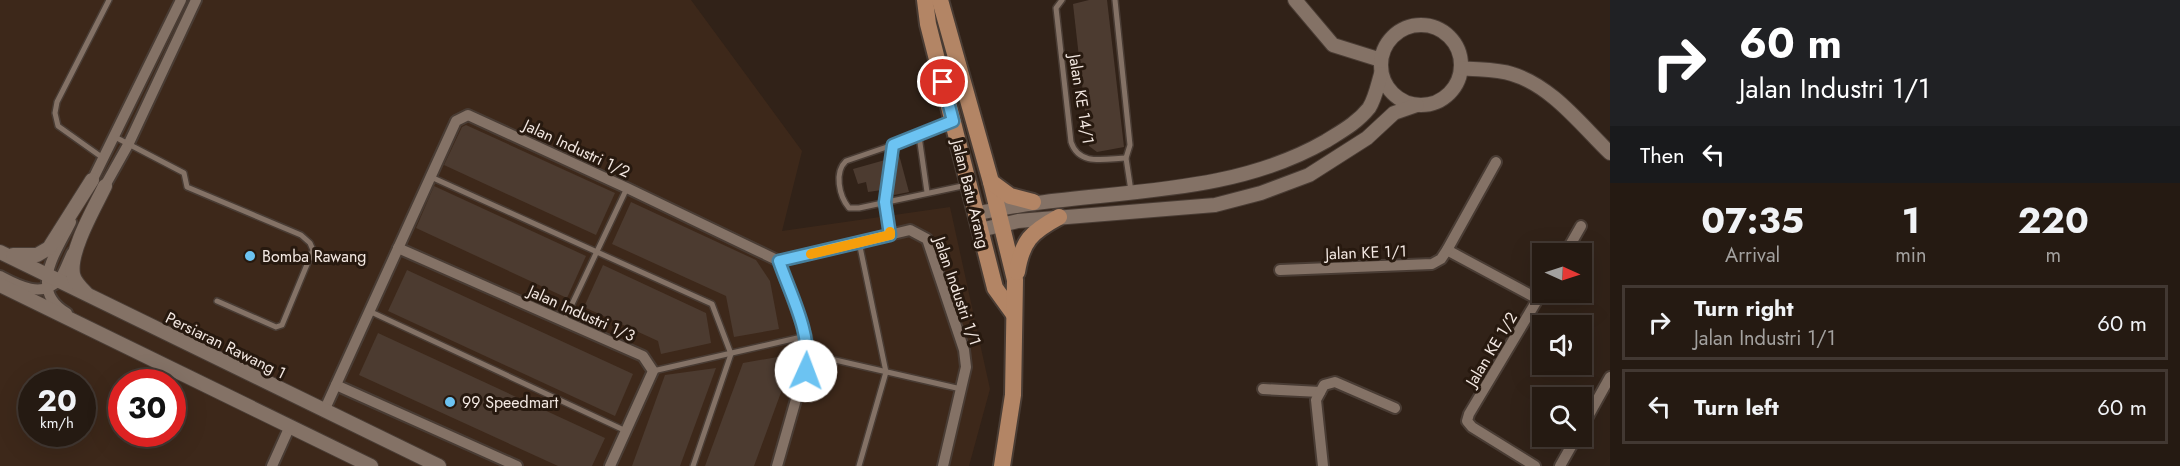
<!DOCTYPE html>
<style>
:root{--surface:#251a12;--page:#2d231b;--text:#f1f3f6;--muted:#a3a19f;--line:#423832}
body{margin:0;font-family:Jost,sans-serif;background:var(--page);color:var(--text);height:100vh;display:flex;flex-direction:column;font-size:22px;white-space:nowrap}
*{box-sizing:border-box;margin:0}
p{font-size:20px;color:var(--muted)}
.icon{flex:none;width:33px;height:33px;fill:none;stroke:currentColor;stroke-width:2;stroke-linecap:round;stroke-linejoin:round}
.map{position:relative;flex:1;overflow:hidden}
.sheet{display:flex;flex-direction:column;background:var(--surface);width:570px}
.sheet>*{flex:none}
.banner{background:#202124;color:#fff;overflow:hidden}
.needle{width:39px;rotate:93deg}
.fabs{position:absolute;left:1532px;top:243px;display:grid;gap:12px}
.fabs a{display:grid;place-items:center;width:60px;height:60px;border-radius:0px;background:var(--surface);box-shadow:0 6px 24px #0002,0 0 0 2px var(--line);font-size:30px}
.speed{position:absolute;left:18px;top:369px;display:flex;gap:12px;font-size:30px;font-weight:700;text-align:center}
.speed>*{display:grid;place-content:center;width:78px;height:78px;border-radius:50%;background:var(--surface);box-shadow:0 6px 24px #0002,0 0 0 2px var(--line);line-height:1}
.speed small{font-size:15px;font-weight:400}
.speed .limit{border:9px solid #d22;background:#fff;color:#111}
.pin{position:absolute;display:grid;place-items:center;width:51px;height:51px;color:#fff;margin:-26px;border:3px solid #fff;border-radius:50%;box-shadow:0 2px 6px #0007}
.me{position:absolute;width:66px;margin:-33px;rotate:2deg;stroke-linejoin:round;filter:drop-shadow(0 0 4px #0008)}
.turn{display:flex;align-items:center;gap:21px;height:126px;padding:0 30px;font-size:27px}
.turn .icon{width:78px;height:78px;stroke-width:2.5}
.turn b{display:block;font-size:42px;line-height:51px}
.then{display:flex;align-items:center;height:57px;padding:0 30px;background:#0003;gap:12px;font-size:22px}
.eta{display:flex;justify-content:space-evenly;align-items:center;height:102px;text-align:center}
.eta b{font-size:36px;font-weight:700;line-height:42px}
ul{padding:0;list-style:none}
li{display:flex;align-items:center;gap:18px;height:75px;margin:0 12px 9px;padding:0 18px;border:3px solid var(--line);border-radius:0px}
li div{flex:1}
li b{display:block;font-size:22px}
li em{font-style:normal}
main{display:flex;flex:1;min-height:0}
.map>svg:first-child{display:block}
.built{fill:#3d281a;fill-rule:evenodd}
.building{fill:#4c3b30}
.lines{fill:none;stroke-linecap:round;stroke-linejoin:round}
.service-casing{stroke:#493c34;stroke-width:8}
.minor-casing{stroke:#493c34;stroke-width:14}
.tertiary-casing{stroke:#493c34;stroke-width:16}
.primary-casing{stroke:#493c34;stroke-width:20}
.service{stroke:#847266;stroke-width:5}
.minor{stroke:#847266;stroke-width:10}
.tertiary{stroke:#847266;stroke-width:14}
.primary{stroke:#b38565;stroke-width:16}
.route-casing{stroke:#467f9d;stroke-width:15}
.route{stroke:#6cc3f2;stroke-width:10}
.slow{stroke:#f59e0b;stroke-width:10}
.poi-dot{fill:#6cc3f2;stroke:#27190f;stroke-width:2}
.labels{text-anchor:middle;stroke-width:6;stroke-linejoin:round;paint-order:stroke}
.street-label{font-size:16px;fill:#f3e8e2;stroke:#27190f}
.poi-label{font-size:16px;fill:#f3e8e2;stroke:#27190f;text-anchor:start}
</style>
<main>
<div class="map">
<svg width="1610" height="466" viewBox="0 0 1610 466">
<rect width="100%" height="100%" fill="#312218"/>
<path class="built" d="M0,0h691l111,151 -20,80 168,-24 40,182 -21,77h-969zM32,382h50v52h-50zM122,382h50v52h-50z"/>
<g class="building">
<polygon points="1089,0 1107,0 1124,147 1097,152 1089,146 1073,4"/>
<polygon points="466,125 615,193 596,235 444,165 462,127"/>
<polygon points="898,151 909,192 894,195 891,191"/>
<polygon points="887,154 882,190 868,192 866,182 858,184 853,169 885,160 884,155"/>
<polygon points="434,186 586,256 567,298 416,228"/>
<polygon points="631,202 756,260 770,281 779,329 734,337 726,296 612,244"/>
<polygon points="603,265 706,313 711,343 661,354 658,341 584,307"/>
<polygon points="407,270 633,374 615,416 388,311"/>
<polygon points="378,333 605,438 592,466 558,466 359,375"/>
<polygon points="795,354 754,466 705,466 743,363"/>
<polygon points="716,368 680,466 632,466 665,375"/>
</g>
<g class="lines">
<defs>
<g id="service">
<path d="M1062,0l-6,8 15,134c8,24 33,17 55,16"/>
<polyline points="1115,0 1130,145 1126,158 1131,191"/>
<path d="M951,122l-32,14 -73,25c-12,11 -7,35 3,47h10l108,-23"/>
<polyline points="919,136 927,192"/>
<polyline points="115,137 184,173 187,187 301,235 310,243 313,250 282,325 276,327 217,301"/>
<polyline points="103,158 58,126 55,113 57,102 109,0"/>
<polyline points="431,177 712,304 731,354 693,466"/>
<polyline points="890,235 885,202 893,145"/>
<polyline points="369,311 626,431"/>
<polyline points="564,321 627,188"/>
<polyline points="809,354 961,389"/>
<polyline points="653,371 806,336"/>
<polyline points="859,466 886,372 859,242"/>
</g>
<g id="minor">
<polyline points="89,187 181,0"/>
<polyline points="102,191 129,143 196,0"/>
<polyline points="398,248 643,356 653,371 610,466"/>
<polyline points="1447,250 1538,299"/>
<polyline points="1565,254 1581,226"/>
<polyline points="779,261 910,230 927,239 964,350 966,367 943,466"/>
<polyline points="1280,270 1432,264 1441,259 1447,250 1496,162"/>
<path d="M0,276c17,9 42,23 59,4 5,-7 9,-19 13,-27"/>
<path d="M67,313c-40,-23 -10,-62 4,-91"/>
<polyline points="336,385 517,466"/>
<polyline points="1263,389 1320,392"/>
<polyline points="324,411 456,121 468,115 627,188 779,261 806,336 809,354 777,466"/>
<polyline points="1581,429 1610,377"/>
<polyline points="272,466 290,426"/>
<polyline points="1323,466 1316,400 1324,385 1335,382 1395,408"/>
<polyline points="1535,466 1472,427 1467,421 1469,414 1542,292"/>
<polyline points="1560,466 1577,436"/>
</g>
<g id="tertiary">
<polyline points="1295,0 1333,45 1381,60"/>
<circle cx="1421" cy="65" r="40"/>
<path d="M1461,68c17,2 36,1 51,6 40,12 69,51 98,79"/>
<path d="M975,214c116,-27 245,-12 351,-73 16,-10 31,-18 43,-33 6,-9 9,-24 12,-34"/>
<polyline points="980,230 1018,221 1215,205 1261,193 1309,175 1367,138 1394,113 1417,105"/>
<polyline points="0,252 439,466"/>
<polyline points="13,255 37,255 49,248 92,180"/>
<polyline points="0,285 371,466"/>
<path d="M86,293c-5,-5 -12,-12 -13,-19 -4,-23 22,-67 32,-88"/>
</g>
<g id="primary">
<polyline points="925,0 928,24 995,288 1013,313"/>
<polyline points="940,0 991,182 1015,280 1013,395 1002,466"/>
<polyline points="991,182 1010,196 1033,202"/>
<path d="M1017,272c5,-31 14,-40 42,-55"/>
</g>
</defs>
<use href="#service" class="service-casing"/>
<use href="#minor" class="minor-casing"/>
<use href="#tertiary" class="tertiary-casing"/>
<use href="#primary" class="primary-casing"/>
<use href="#service" class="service"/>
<use href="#minor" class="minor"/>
<use href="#tertiary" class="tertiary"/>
<use href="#primary" class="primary"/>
</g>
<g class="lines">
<defs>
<path id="route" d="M806,371c6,-38 -15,-75 -27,-110l111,-26 -5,-33 8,-57 60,-24 -10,-39"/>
</defs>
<use href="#route" class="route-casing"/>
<use href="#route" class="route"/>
<polyline class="slow" points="811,254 890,235 890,232"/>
</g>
<g class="poi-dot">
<circle cx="250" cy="256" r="6"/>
<circle cx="450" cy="402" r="6"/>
</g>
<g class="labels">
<g class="street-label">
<text transform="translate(1082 99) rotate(81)" y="6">Jalan KE 14/1</text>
<text transform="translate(577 148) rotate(25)" y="6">Jalan Industri 1/2</text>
<text transform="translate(971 194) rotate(76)" y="6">Jalan Batu Arang</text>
<text transform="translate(1366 252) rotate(-2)" y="6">Jalan KE 1/1</text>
<text transform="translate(958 291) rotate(71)" y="6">Jalan Industri 1/1</text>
<text transform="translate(582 313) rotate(24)" y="6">Jalan Industri 1/3</text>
<text transform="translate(226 345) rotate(26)" y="6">Persiaran Rawang 1</text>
<text transform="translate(1491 349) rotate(-59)" y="6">Jalan KE 1/2</text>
</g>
<g class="poi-label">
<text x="262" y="262">Bomba Rawang</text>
<text x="462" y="408">99 Speedmart</text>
</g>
</g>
</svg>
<div class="fabs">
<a><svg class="needle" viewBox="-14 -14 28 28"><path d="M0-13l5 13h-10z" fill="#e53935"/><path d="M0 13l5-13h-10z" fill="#a3a19f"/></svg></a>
<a><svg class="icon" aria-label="sound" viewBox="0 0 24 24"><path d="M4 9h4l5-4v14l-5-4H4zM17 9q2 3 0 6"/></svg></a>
<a><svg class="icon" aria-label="search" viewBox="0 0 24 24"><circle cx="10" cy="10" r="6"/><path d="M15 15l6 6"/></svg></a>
</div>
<div class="speed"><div>20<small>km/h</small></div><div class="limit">30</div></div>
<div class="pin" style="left:943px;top:82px;background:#d93025"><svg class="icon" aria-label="arrive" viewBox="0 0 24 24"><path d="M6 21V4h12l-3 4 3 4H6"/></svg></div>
<svg class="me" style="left:806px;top:371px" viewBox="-20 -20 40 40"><circle r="19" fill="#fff"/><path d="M0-13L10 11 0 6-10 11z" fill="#6cc3f2"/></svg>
</div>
<section class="sheet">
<div class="banner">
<div class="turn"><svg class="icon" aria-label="right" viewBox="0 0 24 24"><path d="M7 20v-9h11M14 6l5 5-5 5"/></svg><div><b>60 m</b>Jalan Industri 1/1</div></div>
<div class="then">Then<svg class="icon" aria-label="left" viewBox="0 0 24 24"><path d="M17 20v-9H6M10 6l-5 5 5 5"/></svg></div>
</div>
<div class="eta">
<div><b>07:35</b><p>Arrival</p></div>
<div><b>1</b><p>min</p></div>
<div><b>220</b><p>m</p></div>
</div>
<ul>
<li><svg class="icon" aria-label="right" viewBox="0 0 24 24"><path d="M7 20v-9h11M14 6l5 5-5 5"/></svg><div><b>Turn right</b><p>Jalan Industri 1/1</p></div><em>60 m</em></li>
<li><svg class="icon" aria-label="left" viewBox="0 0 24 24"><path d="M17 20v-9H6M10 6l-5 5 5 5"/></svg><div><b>Turn left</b></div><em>60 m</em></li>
</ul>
</section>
</main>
